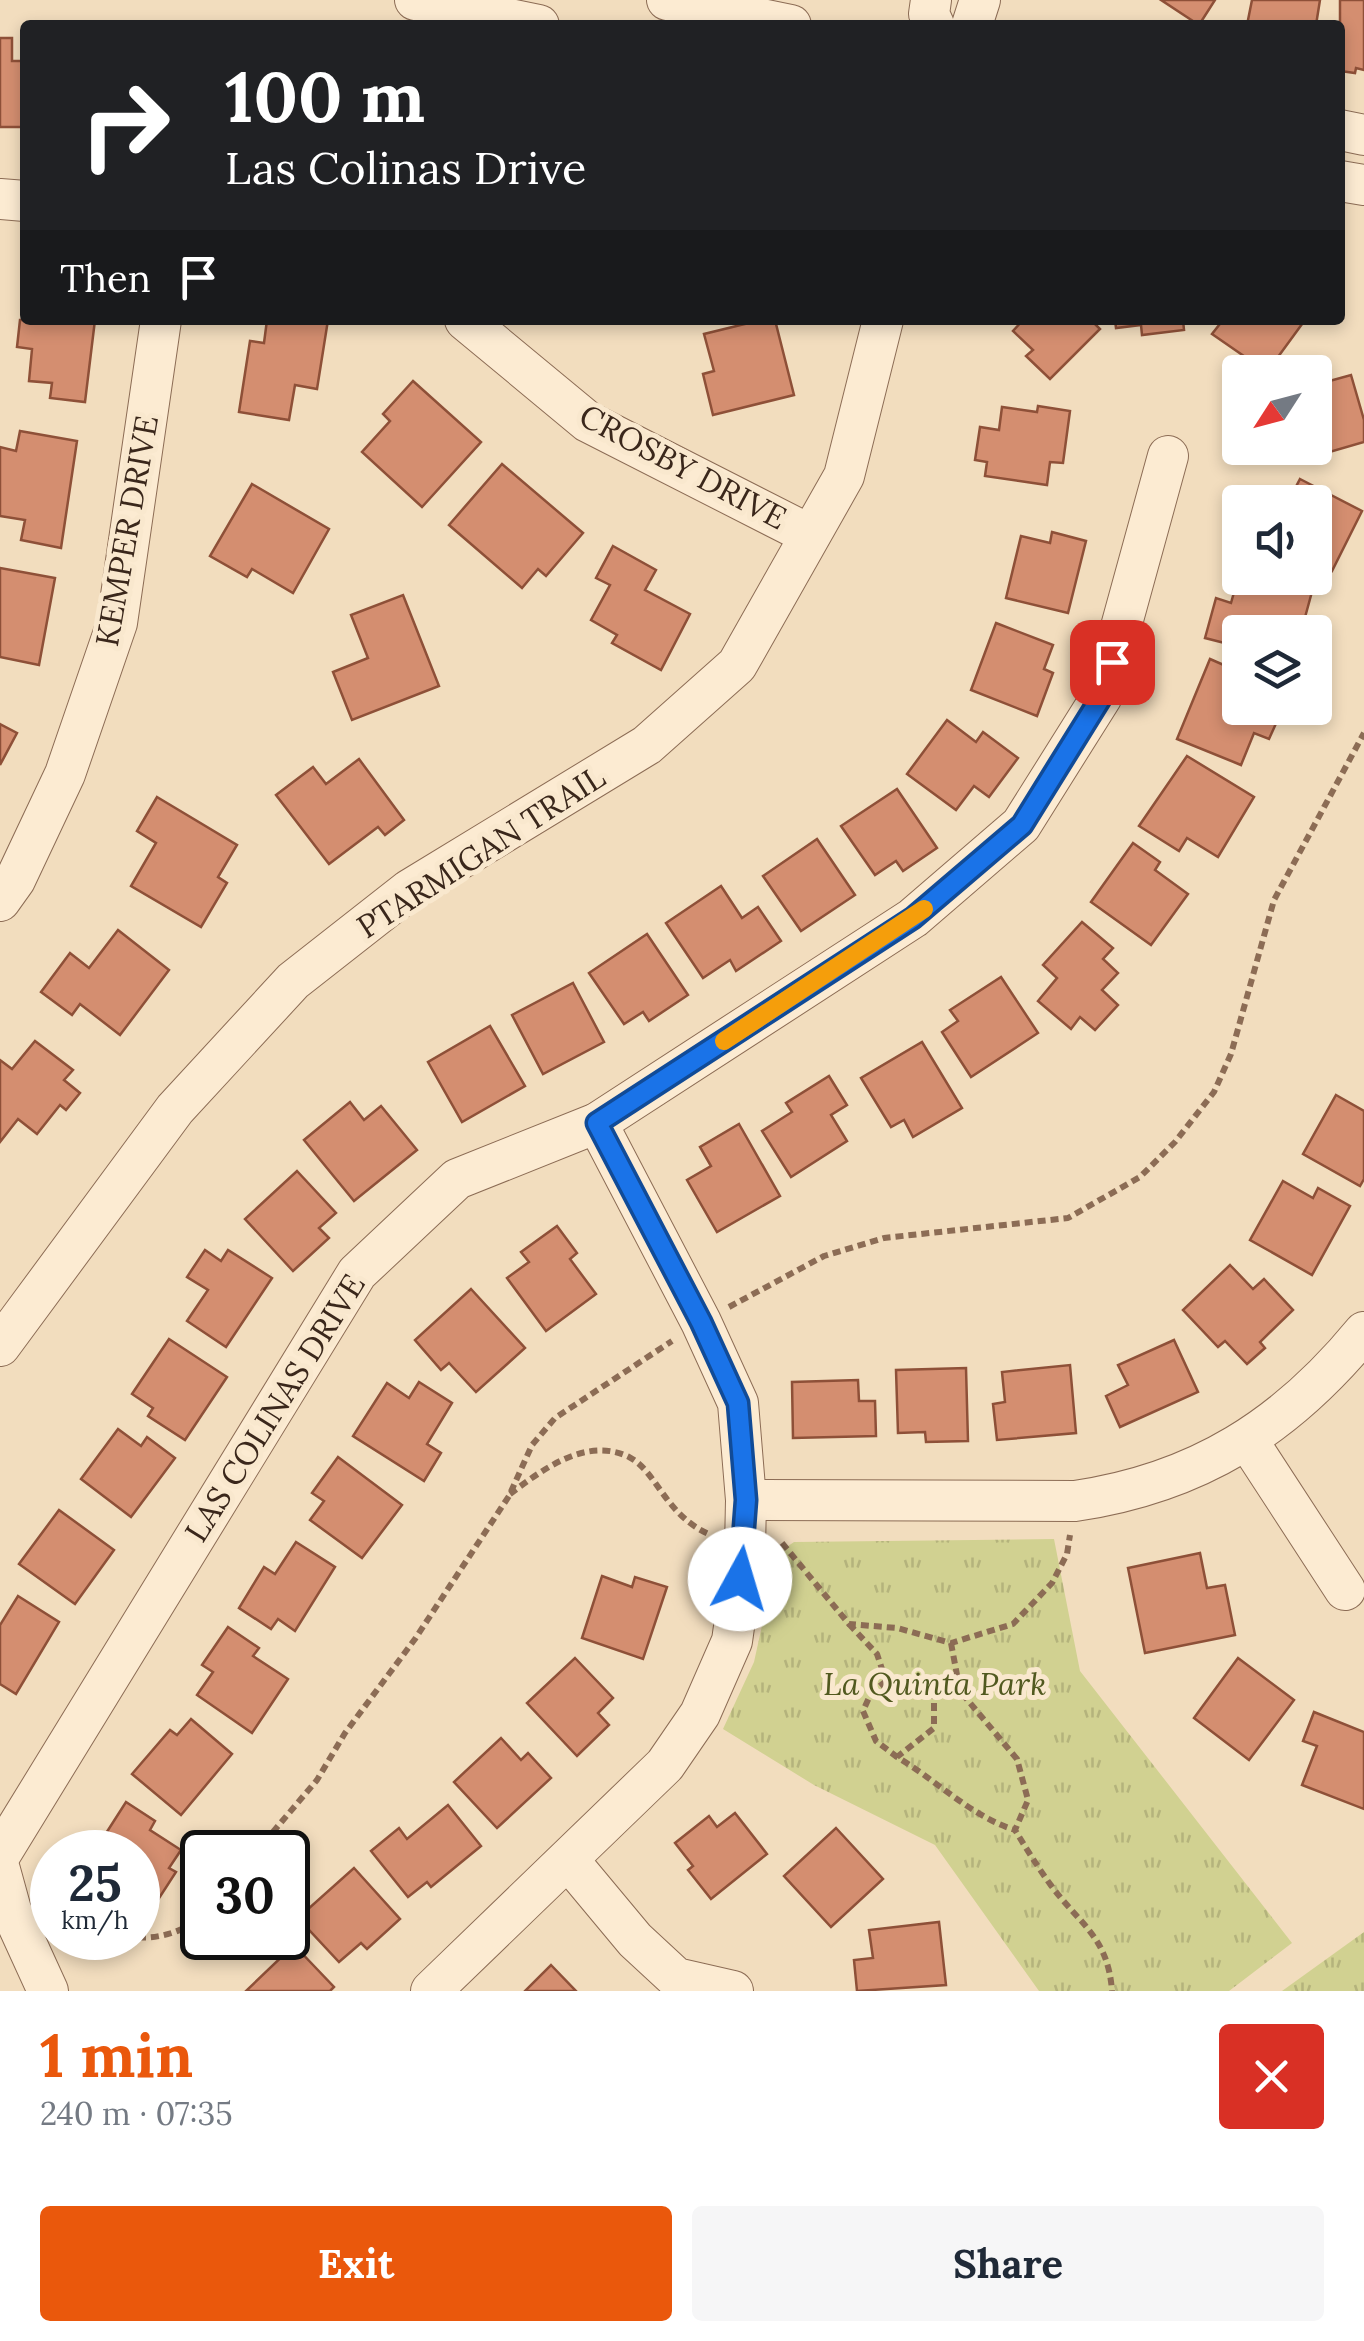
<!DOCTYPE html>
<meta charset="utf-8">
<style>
:root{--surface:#fff;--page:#f6f6f7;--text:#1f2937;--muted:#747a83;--accent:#ea580c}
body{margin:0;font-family:Lora,serif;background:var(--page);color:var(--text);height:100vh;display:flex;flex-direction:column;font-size:38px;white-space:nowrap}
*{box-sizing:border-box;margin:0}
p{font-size:32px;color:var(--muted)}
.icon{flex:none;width:55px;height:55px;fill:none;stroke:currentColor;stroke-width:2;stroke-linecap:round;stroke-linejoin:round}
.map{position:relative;height:1991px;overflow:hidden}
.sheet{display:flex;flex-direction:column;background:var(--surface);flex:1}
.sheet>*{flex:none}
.banner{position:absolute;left:20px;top:20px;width:1325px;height:305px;border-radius:10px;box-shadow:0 5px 15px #0003;background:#202124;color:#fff;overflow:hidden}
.needle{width:65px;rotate:234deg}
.controls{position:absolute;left:1222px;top:355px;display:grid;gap:20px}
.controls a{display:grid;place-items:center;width:110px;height:110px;border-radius:10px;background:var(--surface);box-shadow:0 5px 15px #0003;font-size:50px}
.speed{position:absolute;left:30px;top:1830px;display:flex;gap:20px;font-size:50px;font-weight:700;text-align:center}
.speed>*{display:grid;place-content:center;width:130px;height:130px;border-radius:50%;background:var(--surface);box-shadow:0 5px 15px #0003;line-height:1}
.speed small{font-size:25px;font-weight:400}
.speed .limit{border:5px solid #111;border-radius:15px;background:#fff;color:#111}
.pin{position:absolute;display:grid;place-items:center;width:85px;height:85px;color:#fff;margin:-42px;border-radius:20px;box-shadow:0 5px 15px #0006}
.me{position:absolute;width:110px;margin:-55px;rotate:6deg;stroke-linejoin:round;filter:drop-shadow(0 0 8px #0008)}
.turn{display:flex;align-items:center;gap:35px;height:210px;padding:0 40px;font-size:45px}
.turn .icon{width:130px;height:130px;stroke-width:2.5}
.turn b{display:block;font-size:70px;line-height:85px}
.then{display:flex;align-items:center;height:95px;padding:0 40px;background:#0003;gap:20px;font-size:38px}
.round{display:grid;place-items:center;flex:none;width:105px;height:105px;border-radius:10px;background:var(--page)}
.summary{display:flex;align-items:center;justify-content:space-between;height:170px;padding:0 40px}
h1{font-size:60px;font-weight:700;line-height:75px;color:var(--accent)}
.primary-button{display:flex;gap:20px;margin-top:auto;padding:20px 40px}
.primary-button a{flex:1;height:115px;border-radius:10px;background:var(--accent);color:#fff;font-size:40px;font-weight:700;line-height:115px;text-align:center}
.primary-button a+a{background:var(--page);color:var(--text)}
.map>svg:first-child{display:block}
.park{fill:url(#park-tufts)}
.building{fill:#d48e70;stroke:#8e5038;stroke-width:2.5}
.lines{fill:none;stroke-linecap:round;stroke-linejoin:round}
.minor-casing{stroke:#8c6c55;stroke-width:42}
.path{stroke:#8c6c55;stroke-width:6;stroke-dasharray:8 5;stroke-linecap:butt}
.minor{stroke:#fcebd2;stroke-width:40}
.route-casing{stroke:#114b97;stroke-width:25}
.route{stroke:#1a73e8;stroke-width:18}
.slow{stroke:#f59e0b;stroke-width:18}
.labels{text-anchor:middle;stroke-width:10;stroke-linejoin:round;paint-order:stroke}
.street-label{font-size:32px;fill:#3a271b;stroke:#f9e8ce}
.park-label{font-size:32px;font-style:italic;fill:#51591f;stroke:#f9e8ce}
</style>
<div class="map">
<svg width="1364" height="1991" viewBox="0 0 1364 1991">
<defs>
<pattern id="park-tufts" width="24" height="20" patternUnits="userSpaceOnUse" patternTransform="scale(2.5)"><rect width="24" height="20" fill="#d1d191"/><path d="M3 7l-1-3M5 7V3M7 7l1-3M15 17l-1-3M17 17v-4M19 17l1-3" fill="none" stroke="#b4b37c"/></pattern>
</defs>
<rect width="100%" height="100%" fill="#f2ddbe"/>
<g class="park">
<polygon points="1054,1539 1080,1671 1292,1943 1229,1991 1039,1991 935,1845 814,1785 723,1729 754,1662 778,1553 794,1542"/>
<polygon points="1364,1932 1364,1991 1282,1991"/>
</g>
<g class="building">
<polygon points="1161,0 1215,0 1199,25"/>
<polygon points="1252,0 1320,0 1316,25 1247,25"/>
<polygon points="1340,0 1364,0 1364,70 1356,68 1355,73 1340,71"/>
<polygon points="0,38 12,38 12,61 25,61 25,127 0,127"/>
<polygon points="20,320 95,320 85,402 50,398 52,383 29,381 32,349 17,347"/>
<polygon points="267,320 328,320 317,389 295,385 289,420 239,412 250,341 264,343"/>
<polygon points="761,320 775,320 794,395 713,415 703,374 714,371 704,334"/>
<polygon points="1023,320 1091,320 1100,329 1050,379 1026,356 1033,350 1013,331"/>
<polygon points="1115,320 1183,320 1184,330 1142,335 1141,325 1116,328"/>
<polygon points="1223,320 1305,320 1267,372 1212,334"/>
<polygon points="1351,375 1364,420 1364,442 1302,460 1298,448 1315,448 1315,385"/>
<polygon points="413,381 481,442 422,507 362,452 390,421 383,414"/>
<polygon points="1038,406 1070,411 1063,463 1050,462 1047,485 985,476 987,462 975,460 980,427 999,430 1002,407 1037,412"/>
<polygon points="20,431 77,441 61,548 21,540 25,520 0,516 0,447 16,451"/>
<polygon points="502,464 583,533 546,576 538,569 522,588 449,525"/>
<polygon points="1300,479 1362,511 1332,571 1315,562 1315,502 1288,502"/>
<polygon points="252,484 329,529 293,593 252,569 247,577 210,556"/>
<polygon points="1052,532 1086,541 1068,613 1006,598 1021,536 1050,543"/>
<polygon points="613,546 656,570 645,590 690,614 661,670 612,643 617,635 591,620 610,585 596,578"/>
<polygon points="0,568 55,578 39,665 0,657"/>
<polygon points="1240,571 1240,578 1273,578 1313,588 1301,632 1240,632 1240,647 1205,638 1216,598 1231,603"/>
<polygon points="403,595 439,686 352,720 333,672 368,658 351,615"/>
<polygon points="996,623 1053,645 1044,669 1053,673 1037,716 971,690"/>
<polygon points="1210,659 1240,672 1240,708 1283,708 1269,739 1254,733 1241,765 1177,739"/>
<polygon points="947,720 976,742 983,732 1018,758 989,797 974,786 956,810 907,774"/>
<polygon points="0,724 17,733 0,765"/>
<polygon points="1187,756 1254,797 1218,857 1187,838 1179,851 1139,826"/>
<polygon points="359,759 404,820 385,835 378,827 329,864 276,795 313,767 326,784"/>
<polygon points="897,789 937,848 903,871 896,861 875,875 841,826"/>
<polygon points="157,797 237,845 218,877 227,883 201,927 131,886 156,843 137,831"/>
<polygon points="817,839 855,895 801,931 763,876"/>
<polygon points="1133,843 1160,862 1155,870 1188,894 1151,945 1091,902"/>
<polygon points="721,886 742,918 758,907 781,941 736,971 730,960 703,978 666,923"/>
<polygon points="1082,922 1113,948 1103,959 1118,973 1102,990 1118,1005 1095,1030 1080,1017 1071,1029 1038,1001 1057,978 1043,965"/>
<polygon points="118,930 169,970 120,1035 80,1004 72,1015 41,992 70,953 89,968"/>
<polygon points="647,934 688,995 649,1021 643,1012 624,1024 589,973"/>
<polygon points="1001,977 1038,1033 971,1077 942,1032 958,1021 950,1010"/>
<polygon points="573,983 604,1042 543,1074 512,1015"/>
<polygon points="490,1026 525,1086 462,1122 428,1062"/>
<polygon points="35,1041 73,1070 64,1080 80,1093 66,1110 60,1105 37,1134 18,1119 0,1142 0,1060 12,1069"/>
<polygon points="922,1042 962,1108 913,1137 904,1120 891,1127 861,1078"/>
<polygon points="829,1076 847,1105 831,1115 847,1141 791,1177 762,1131 792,1112 786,1103"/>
<polygon points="1336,1095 1364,1111 1364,1179 1360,1186 1303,1154"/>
<polygon points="350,1102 364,1120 381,1106 417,1150 354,1201 304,1140"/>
<polygon points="739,1124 780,1196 717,1232 687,1180 711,1166 700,1147"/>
<polygon points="297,1171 336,1213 319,1228 329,1238 293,1271 245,1219"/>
<polygon points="1283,1181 1313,1198 1318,1188 1350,1206 1312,1275 1250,1240"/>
<polygon points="557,1226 577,1253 570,1259 596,1294 546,1331 507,1278 529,1262 521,1252"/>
<polygon points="205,1250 221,1261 228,1250 272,1278 226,1347 187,1321 208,1290 187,1277"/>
<polygon points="1230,1265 1253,1289 1264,1279 1293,1310 1260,1342 1265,1348 1247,1364 1225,1341 1218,1347 1183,1310"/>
<polygon points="471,1289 525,1348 476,1392 449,1363 441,1370 415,1340"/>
<polygon points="169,1339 227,1377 185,1440 148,1416 153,1408 132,1394"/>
<polygon points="1174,1340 1198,1392 1120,1427 1106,1396 1128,1385 1118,1365"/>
<polygon points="1070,1365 1076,1433 997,1440 993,1404 1005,1402 1002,1372"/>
<polygon points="966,1368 968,1441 926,1442 925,1432 898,1433 896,1370"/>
<polygon points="858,1380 859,1401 875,1401 876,1436 793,1438 792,1382"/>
<polygon points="419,1382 452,1403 427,1444 441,1453 424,1481 353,1436 387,1383 409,1398"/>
<polygon points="118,1429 141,1446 147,1437 175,1458 131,1517 81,1479"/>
<polygon points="338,1457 402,1505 362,1558 310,1520 324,1501 312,1493"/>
<polygon points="59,1510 114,1550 75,1604 19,1564"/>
<polygon points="296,1542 335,1567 295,1631 278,1619 271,1629 239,1608 264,1567 275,1574"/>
<polygon points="1200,1553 1207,1588 1225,1585 1235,1635 1145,1653 1128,1568"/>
<polygon points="602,1576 632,1587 635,1577 667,1587 643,1659 582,1638"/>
<polygon points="18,1596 59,1622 16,1694 0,1684 0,1625"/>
<polygon points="228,1627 259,1648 253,1656 288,1679 252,1733 197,1695 213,1672 202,1665"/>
<polygon points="575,1658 613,1698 598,1713 609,1725 577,1756 527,1703"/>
<polygon points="1238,1658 1294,1700 1249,1760 1194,1718"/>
<polygon points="1314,1712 1364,1732 1364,1809 1302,1785 1317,1746 1303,1741"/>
<polygon points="191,1719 232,1754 181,1815 132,1774 170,1730 177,1735"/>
<polygon points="501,1738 521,1760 528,1753 551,1778 497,1828 454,1782"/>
<polygon points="126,1802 155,1821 150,1830 181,1850 169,1868 176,1872 152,1909 138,1900 138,1852 94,1852"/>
<polygon points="448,1805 481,1846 431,1887 427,1882 408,1897 371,1851 399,1828 407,1839"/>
<polygon points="735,1813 767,1854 711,1899 688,1870 693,1866 675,1843 709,1816 717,1827"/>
<polygon points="836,1828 883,1879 831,1927 784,1876"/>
<polygon points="354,1868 400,1919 367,1949 361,1943 339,1962 298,1918"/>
<polygon points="939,1922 946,1985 857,1991 854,1960 873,1958 869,1930"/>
<polygon points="294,1945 334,1987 330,1991 246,1991"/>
<polygon points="551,1965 576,1991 525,1991"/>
</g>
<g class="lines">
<defs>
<g id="minor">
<polyline points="415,0 539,25"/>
<polyline points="667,0 791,25"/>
<polyline points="931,0 929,14 934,25"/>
<polyline points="972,25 980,0"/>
<polyline points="1340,130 1364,135"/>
<polyline points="1340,181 1364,185"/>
<polyline points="0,199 25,201"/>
<polyline points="465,320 588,422 810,535"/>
<polyline points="0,901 15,880 65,774 117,623 161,320"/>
<polyline points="0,1346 175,1109 293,981 409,890 647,745 737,665 844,476 883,320"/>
<polyline points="1248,1441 1345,1590"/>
<path d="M746,1500l329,1c123,-18 211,-74 289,-169"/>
<polyline points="0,1855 357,1273 457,1179 597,1123 913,918 1021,825 1102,696 1168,456"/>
<polyline points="570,1862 635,1940 676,1978 733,1991"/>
<polyline points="0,1870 11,1910 48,1991"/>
<polyline points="431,1991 665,1765 700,1714 732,1641 745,1549 746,1500 738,1403 701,1322 597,1123"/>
</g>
</defs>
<use href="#minor" class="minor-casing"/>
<g class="path">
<polyline points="729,1307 824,1256 884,1238 1068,1218 1140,1177 1175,1142 1214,1092 1231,1054 1274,900 1364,733"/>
<path d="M510,1494c32,-24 76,-58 119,-37 28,14 36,59 82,78"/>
<polyline points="782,1543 849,1624 897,1628 951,1643 1013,1624 1052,1583 1067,1554 1070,1535"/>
<path d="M849,1624l28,30 9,27 26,-2 22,18v31l-37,29c39,23 75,60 118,73"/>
<path d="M951,1643l9,48 57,68 11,41 -13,30c11,18 22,36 35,54 29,40 58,52 62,107"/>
<polyline points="886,1681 871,1693 863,1711 876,1741 897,1757"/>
<polyline points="256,1852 317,1780 345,1733 415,1639 509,1496 532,1445 555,1418 672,1341"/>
<path d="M138,1937c18,3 52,-7 64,-22"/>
</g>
<use href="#minor" class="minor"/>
</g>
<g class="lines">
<defs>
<polyline id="route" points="740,1579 746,1500 738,1403 701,1322 597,1123 913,918 1022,825 1102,696 1112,662"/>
</defs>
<use href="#route" class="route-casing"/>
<use href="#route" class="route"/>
<polyline class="slow" points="724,1041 924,909"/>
</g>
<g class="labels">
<g class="street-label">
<text transform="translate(683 467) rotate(28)" y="11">CROSBY DRIVE</text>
<text transform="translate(127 531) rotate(-80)" y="11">KEMPER DRIVE</text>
<text transform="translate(481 852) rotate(-33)" y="11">PTARMIGAN TRAIL</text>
<text transform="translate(275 1408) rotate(-58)" y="11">LAS COLINAS DRIVE</text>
</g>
<g class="park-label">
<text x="935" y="1695">La Quinta Park</text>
</g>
</g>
</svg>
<div class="controls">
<a><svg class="needle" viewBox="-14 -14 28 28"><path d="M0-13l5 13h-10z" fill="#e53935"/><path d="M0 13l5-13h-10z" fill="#747a83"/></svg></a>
<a><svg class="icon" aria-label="sound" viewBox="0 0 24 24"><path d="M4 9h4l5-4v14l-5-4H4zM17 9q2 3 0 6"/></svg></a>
<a><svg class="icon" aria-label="layers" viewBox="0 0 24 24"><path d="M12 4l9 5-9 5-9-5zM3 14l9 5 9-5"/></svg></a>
</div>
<div class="speed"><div>25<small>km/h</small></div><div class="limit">30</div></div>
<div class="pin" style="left:1112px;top:662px;background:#d93025"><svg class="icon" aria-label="arrive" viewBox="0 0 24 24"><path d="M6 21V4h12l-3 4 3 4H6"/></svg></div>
<svg class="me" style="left:740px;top:1579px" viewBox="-20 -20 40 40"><circle r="19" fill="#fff"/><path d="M0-13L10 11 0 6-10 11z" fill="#1a73e8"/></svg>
<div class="banner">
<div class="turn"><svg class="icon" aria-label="right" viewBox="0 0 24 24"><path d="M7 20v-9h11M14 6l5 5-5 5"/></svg><div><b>100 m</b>Las Colinas Drive</div></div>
<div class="then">Then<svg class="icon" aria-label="arrive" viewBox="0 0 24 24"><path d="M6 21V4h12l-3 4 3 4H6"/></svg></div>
</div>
</div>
<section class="sheet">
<div class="summary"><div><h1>1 min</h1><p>240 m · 07:35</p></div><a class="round" style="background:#d93025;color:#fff"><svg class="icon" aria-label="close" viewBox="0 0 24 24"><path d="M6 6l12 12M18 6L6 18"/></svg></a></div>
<div class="primary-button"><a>Exit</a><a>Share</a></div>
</section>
